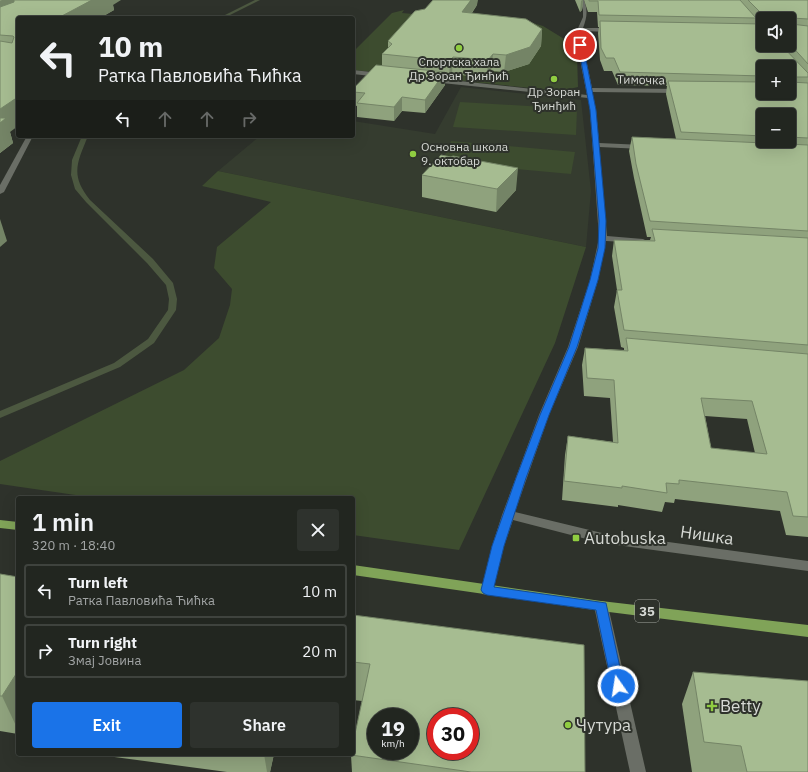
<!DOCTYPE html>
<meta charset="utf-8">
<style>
:root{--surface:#222620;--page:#2e322d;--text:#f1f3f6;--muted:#a2a5a5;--line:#3f433e;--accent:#1a73e8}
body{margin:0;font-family:"IBM Plex Sans",sans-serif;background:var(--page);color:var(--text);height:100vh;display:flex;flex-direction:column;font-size:15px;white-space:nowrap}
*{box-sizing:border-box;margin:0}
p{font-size:13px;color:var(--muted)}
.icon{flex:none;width:22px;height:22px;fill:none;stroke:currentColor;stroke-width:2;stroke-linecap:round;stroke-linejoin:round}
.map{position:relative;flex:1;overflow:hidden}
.panel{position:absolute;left:16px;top:496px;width:339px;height:260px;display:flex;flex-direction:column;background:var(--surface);border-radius:4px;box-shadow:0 4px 16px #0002,0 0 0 1px var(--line)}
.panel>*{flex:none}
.hud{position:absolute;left:16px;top:16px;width:339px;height:122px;border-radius:4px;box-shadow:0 4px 16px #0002,0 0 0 1px var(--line);background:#222620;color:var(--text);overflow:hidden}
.buttons{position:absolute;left:756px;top:12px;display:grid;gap:8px}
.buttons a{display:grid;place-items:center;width:40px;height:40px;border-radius:4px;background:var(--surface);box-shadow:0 4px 16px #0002,0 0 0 1px var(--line);font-size:20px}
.speed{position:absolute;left:367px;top:708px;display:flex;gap:8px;font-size:20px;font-weight:700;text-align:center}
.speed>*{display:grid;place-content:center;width:52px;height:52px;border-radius:50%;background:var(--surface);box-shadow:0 4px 16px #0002,0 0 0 1px var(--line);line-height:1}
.speed small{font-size:10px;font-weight:400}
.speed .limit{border:6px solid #d22;background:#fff;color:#111}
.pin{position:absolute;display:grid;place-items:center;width:34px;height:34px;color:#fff;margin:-17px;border:2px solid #fff;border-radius:50%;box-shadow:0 1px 4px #0007}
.me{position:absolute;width:44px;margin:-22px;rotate:347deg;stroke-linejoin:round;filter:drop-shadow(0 0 3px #0008)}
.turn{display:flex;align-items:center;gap:14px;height:84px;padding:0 16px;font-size:18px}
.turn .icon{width:52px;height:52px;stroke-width:2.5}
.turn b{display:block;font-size:28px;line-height:34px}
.lanes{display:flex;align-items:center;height:38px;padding:0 16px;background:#0003;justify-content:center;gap:20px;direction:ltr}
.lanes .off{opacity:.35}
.round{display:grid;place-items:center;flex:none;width:42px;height:42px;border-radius:4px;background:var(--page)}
.head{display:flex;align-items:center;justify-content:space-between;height:68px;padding:0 16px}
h1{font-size:24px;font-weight:600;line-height:30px}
.cta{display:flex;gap:8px;margin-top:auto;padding:8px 16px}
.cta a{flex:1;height:46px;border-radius:4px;background:var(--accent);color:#fff;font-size:16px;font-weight:600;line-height:46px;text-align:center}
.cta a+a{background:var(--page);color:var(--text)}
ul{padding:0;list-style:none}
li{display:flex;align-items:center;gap:12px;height:54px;margin:0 8px 6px;padding:0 8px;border:2px solid var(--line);border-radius:4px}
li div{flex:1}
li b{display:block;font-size:15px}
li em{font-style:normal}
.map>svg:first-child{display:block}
.built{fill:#353c2f}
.green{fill:#3d4c2f}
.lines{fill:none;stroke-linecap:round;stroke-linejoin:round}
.stream{fill:#4c5840;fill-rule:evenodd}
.minor{fill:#6a6e66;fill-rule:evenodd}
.primary{fill:#80a358;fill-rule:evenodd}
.wall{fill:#8fa27d;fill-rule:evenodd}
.shaded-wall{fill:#748466}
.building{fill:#a6bc91;stroke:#748466;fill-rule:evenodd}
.route{fill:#1a73e8;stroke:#114b97}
.poi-dot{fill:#90cd41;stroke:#2e322b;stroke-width:1.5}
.labels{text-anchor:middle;stroke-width:4;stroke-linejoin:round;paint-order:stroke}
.far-poi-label{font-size:12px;fill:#d6d9d4;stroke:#2e322b}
.far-street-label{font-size:12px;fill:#d6d9d4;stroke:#2e322b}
.shield{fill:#2e322b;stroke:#a4a7a1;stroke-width:1}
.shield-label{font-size:13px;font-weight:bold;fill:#d6d9d4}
.near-street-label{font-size:17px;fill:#d6d9d4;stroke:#2e322b}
.near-poi-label{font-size:17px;fill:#d6d9d4;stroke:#2e322b;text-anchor:start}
</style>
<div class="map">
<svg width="808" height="772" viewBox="0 0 808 772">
<rect width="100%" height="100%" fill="#2e322b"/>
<polygon class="built" points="461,87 581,100 591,191 586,247 218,171 260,136 353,136 353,121 435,134"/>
<g class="green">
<polygon points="404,10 402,13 504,22 523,20 543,26 574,45 577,55 578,87 561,91 353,70 353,52 392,13"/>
<polygon points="460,102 577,109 576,135 453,127"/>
<polygon points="451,141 575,152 571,174 442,162"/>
<polygon points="218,171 586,247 555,343 459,550 353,535 353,498 96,498 0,484 0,461 184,370 219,338 230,305 232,289 214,268 217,247 271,202 202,186"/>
</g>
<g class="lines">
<g class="stream">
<polygon points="255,0 260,0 224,18 219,18"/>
<path d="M82,136h6c-11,27 -18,39 2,64l63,59 20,24 4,16 -1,11 -22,33 -34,24 -120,51v-7l114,-48 34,-24 20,-29 1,-11 -3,-14 -19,-22 -61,-61 -11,-13 -4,-14 1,-15z"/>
</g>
<g class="minor">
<path d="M580,0h4c4,11 3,17 -1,28h28l3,2 -3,2 -29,-1 -1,4 11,53 88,1 3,2 -3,2 -88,-1 4,18 3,33 44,2 3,2 -3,2 -44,-2 8,89 36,3 4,2 -4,2 -37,-2 -8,39 -20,67 -29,68 -34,97 87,21 206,28v10l-206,-28 -89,-23 -9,26 -12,48 -5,1 -5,-1 -1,-4 11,-44 10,-31 37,-100 29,-68 22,-67 9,-42 -9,-128 -2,-12 -156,-16 -3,-2 3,-2 155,17 -12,-60 8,-18v-7z"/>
<polygon points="353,70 380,73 383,75 380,77 353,74"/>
<polygon points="27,136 33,136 4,192 0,194 0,185"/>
<polygon points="601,601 606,602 608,606 646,772 630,772 594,606 596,602"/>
</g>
<g class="primary">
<polygon points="0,520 18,522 18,530 0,528"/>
<polygon points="353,565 601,601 808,625 808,637 601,611 353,575"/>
</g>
</g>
<g class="wall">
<polygon points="0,0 113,5 114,10 100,18 18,18 10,132 13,143 0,153"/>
<polygon points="575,0 583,0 582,10 580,12"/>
<path d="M584,0h224v537l-22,-2 -6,-24 -105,-12 -1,4 -9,-1 -3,10 -44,-7v2l-56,-7 3,-45 3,-19 45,6 -3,-44 -26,-2 -2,-31 3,-17 39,2v-2l-3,-1 -7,-40 3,-17 -5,-34 2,-16h36l1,-3h-4l-13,-59 -5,-27 3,-14 44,2 -10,-45 1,-8 -49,-1 -6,-14h-8l-4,-11 -2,-27 1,-6h-1l-1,-15h-9zM763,19h26v26h-26zM763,67l26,26h-26zM763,115h26v26h-26zM705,416l42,3 8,34 -44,-5z"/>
<polygon points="477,5 472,13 542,29 541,46 529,64 504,72 491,71 487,78 452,74 449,79 445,78 445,85 425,113 402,111 394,121 357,117 357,106 353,105 353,89 382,66 382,54 388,48 388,41"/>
<polygon points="422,175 516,190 496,212 422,197"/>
<polygon points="0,574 18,577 18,734 0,731"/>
<polygon points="353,615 585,772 352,772 351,755 362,701 353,700"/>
<polygon points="693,672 808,772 692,772 682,704"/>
<polygon points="92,754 274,754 270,772 227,772"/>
</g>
<g class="shaded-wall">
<polygon points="2,0 51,0 0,23 0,1"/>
<polygon points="92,0 121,0 113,5 114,10 100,18 58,18"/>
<polygon points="471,0 478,0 477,5 461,28 462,12"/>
<polygon points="582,0 583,0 582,10 580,12 581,1"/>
<polygon points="542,29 541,46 529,64 504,72 506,55"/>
<polygon points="493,54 491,71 487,78 488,60"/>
<polygon points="453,57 452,74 449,79 450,61"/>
<polygon points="445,72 445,85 425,113 425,100"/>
<polygon points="792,77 789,90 789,79"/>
<polygon points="18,97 18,126 10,132 13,143 0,153 0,109"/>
<polygon points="402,97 402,111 394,121 394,107"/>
<polygon points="518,168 516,190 496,212 497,189"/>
<polygon points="0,219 7,241 0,247"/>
<polygon points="18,671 18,730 2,696"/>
<polygon points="264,754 274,754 270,772 267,772"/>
</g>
<g class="building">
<polygon points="14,0 92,0 58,18 18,18 18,97 0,109 0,41 12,43 14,37 13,36 0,35 0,7 14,2"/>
<polygon points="433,0 471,0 462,12 526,19 542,29 530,47 506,55 493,54 488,60 453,57 450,61 382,54 392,44 388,41 415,11 425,9"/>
<polygon points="589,0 740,0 756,18 599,15 598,1 589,1"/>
<polygon points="748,0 808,0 808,19 792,18 790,19 791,24 808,26 808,64 789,43 789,19 767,19"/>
<polygon points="600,21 762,24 763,25 763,45 781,45 808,73 808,77 792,77 789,79 789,67 763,67 763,76 620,72 614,58 606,58 601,48"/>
<polygon points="376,65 445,72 425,100 402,97 394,107 357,103 365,93 353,92 353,89"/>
<polygon points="668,81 763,82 763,93 789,93 789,81 790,82 808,83 808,138 789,137 789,115 763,115 763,136 681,132"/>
<polygon points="0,118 6,118 0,123"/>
<polygon points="632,137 808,145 808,231 650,221 636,164"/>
<polygon points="441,155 451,157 453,156 518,168 497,189 422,175"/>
<polygon points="652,229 808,238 808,345 624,330 617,290 622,290 614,240 655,241"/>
<path d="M626,338l182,16v163l-15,-1 -6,-24 -108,-12v4l-13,-1 1,10 -45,-7v2l-58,-7 4,-45 50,7 -4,-63 -27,-2 -2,-30 43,3zM701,398l51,3 15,53 -56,-6z"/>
<polygon points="0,574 18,577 18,671 2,696 0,696"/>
<path d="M353,615l231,30 1,127h-114l-120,-17v-1h2v-11l17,-79 -17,-2zM376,717h34v34h-34zM436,717h34v34h-34z"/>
<polygon points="693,672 808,681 808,772 747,772 741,746 704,742"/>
</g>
<polygon class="route" points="580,43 583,45 596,110 606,221 605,248 598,280 577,347 549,415 526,478 504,546 494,587 606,603 624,686 623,690 618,692 613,690 612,686 596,610 487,595 483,593 481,590 492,546 516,478 540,415 569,347 590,280 598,248 599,221 590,110 578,45"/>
<g class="poi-dot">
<circle cx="459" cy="48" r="4"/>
<circle cx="554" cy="79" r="4"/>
<circle cx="413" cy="154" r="4"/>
<rect x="572" y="534" width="8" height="8" rx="2"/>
<path d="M710 700h4v4h4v4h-4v4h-4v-4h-4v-4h4z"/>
<circle cx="568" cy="725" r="4"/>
</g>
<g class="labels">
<g class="far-poi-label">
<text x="459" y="66">Спортска хала<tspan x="459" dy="14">Др Зоран Ђинђић</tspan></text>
<text x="554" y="96">Др Зоран<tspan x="554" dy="14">Ђинђић</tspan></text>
<text x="421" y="151" text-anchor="start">Основна школа<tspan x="421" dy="14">9. октобар</tspan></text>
</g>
<g class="far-street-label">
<text transform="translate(641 80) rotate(1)" y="4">Тимочка</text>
</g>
<rect class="shield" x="635" y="600" width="24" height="22" rx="3"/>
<g class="shield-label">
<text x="647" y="616">35</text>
</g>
<g class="near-street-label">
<text transform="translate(707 535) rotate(8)" y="6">Нишка</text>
</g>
<g class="near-poi-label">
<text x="584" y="544">Autobuska</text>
<text x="720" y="712">Betty</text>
<text x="576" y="731">Чутура</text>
</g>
</g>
</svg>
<div class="buttons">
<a><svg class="icon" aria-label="sound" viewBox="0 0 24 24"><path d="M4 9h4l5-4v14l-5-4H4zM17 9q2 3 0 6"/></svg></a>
<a>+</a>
<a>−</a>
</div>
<div class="speed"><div>19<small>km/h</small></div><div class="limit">30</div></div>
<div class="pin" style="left:580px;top:45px;background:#d93025"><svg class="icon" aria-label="arrive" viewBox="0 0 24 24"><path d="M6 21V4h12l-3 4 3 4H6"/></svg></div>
<svg class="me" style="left:618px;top:686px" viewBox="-20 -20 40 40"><circle r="17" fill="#1a73e8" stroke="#fff" stroke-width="3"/><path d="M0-11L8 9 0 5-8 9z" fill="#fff"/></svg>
<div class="hud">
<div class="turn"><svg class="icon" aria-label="left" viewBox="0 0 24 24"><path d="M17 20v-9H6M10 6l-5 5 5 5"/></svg><div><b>10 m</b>Ратка Павловића Ћићка</div></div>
<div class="lanes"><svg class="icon" aria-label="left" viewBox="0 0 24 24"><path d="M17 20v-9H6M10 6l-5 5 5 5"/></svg><svg class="icon off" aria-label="ahead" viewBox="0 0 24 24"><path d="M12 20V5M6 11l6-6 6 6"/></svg><svg class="icon off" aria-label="ahead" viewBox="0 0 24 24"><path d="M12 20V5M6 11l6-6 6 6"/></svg><svg class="icon off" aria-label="right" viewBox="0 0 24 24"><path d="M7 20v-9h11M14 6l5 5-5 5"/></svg></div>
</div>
<section class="panel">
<div class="head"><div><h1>1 min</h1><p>320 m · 18:40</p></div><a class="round"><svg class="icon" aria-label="close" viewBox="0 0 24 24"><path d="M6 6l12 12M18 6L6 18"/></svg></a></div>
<ul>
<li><svg class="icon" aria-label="left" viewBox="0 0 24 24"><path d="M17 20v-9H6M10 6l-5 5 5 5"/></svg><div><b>Turn left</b><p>Ратка Павловића Ћићка</p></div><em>10 m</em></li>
<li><svg class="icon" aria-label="right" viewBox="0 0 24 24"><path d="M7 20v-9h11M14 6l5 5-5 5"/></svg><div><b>Turn right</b><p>Змај Јовина</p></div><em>20 m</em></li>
</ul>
<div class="cta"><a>Exit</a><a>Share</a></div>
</section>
</div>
